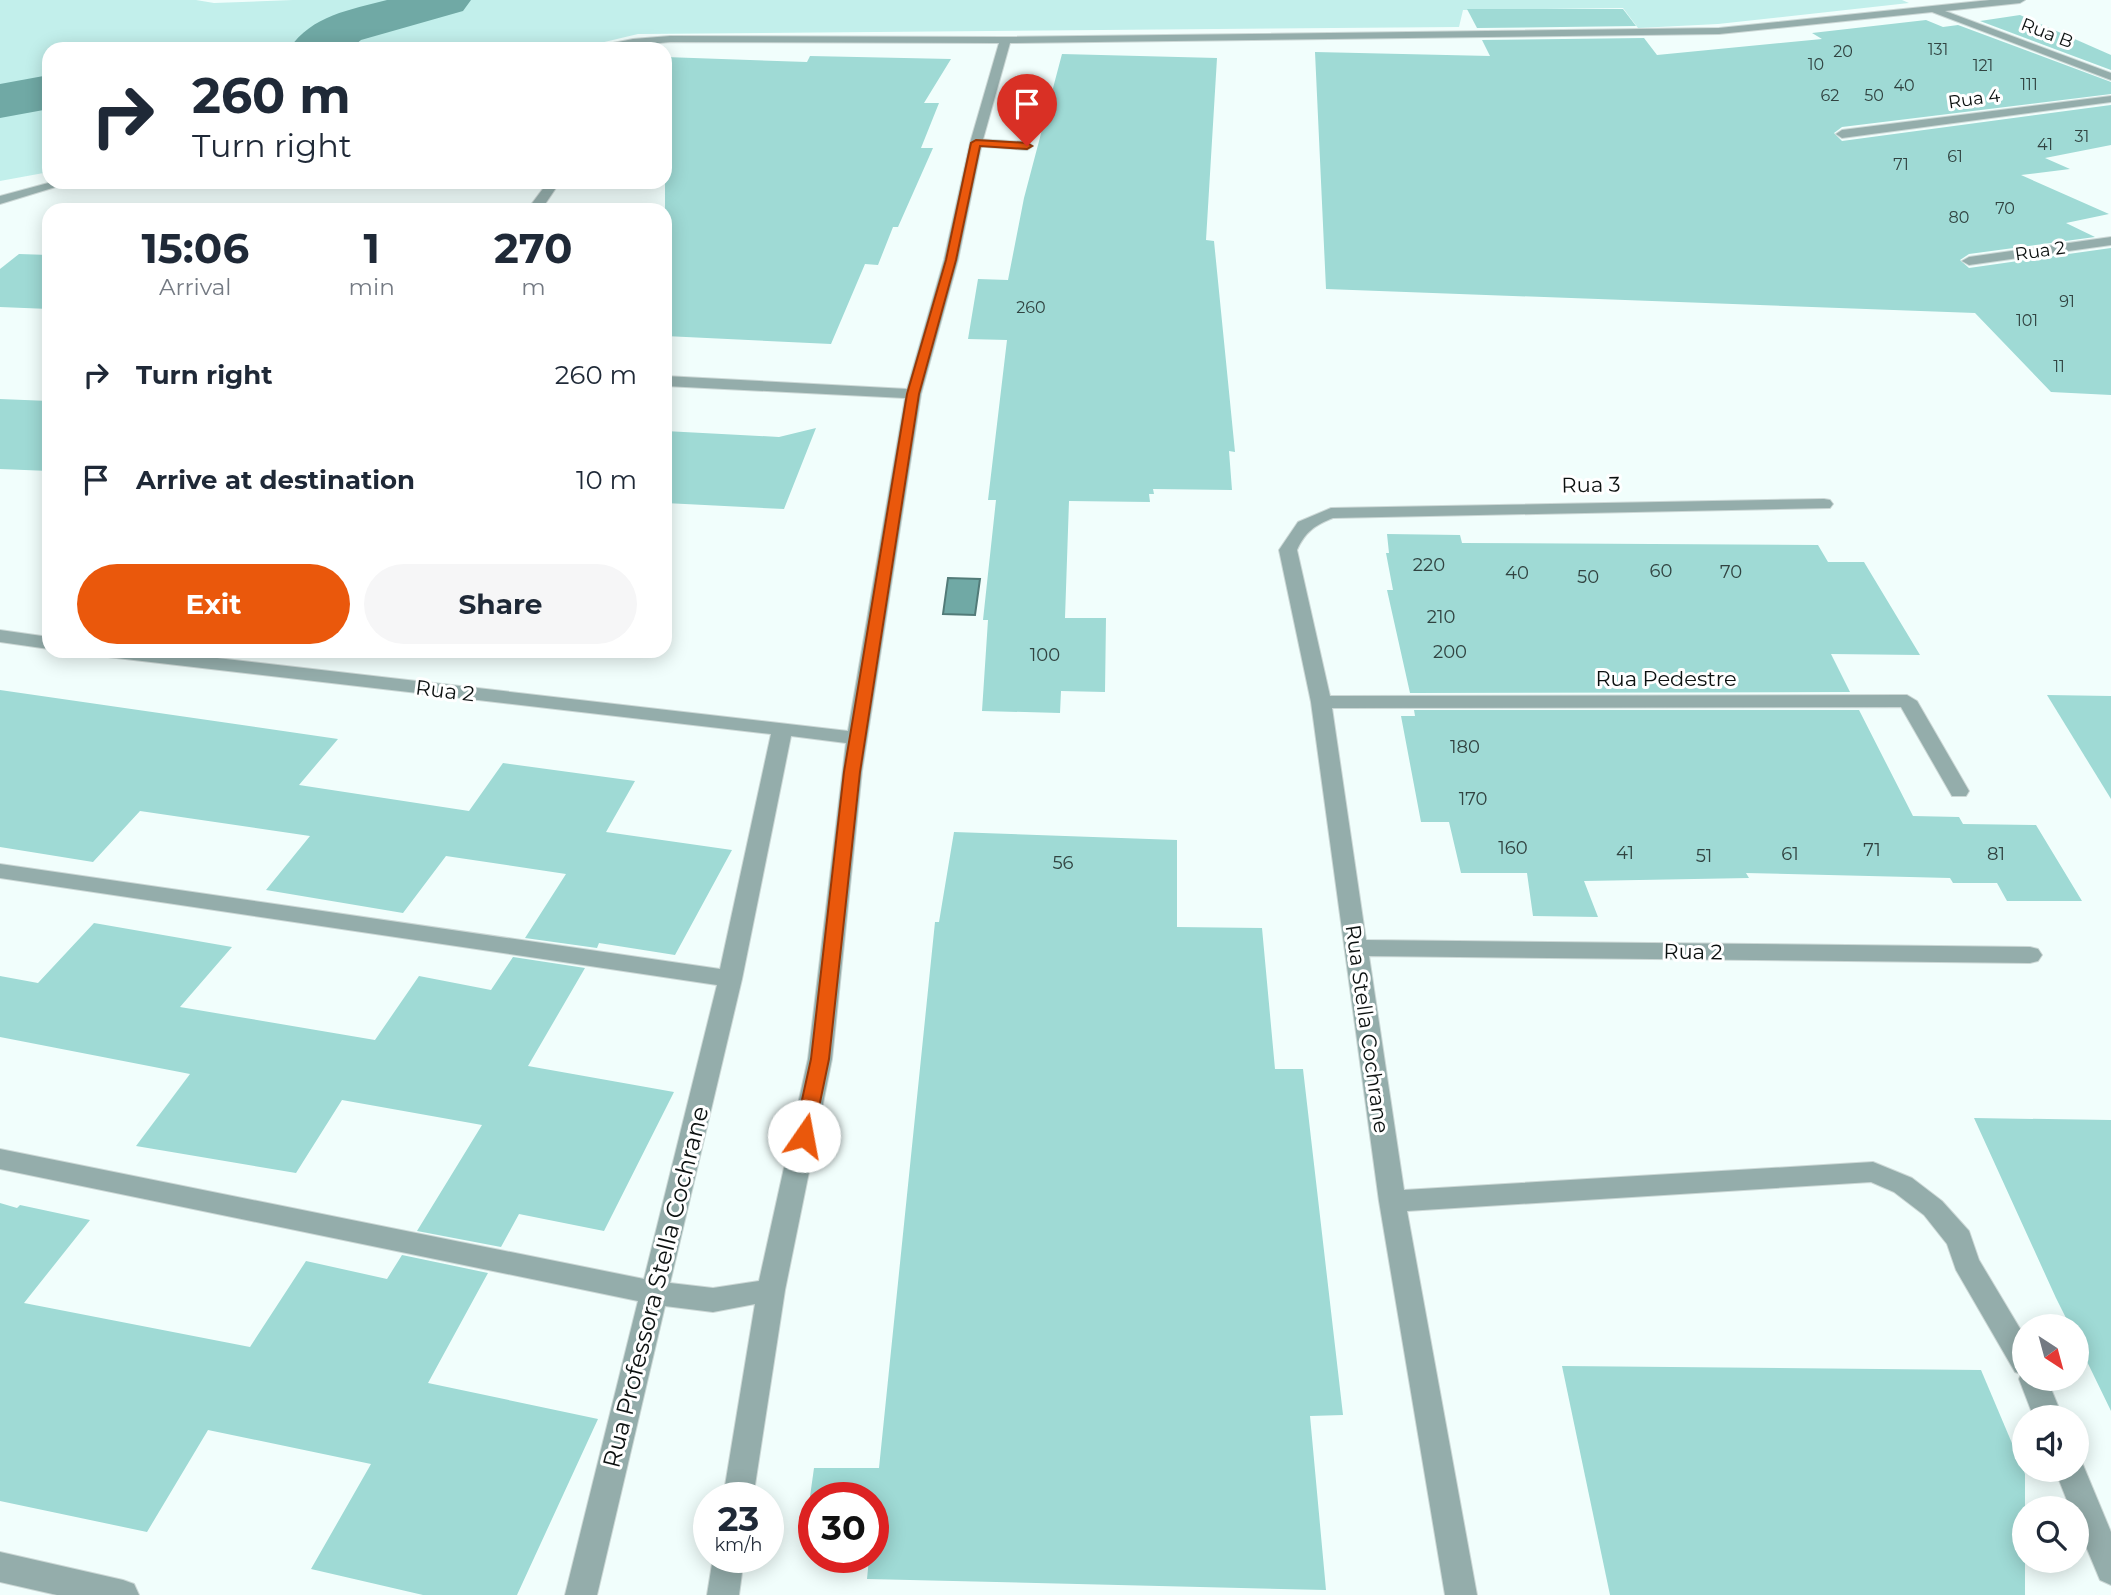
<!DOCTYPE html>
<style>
:root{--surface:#fff;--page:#f6f6f7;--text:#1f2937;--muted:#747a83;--accent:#ea580c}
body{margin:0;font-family:Montserrat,sans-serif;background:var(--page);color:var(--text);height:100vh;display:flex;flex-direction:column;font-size:26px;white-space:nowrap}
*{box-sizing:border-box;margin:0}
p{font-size:23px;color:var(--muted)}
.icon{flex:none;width:38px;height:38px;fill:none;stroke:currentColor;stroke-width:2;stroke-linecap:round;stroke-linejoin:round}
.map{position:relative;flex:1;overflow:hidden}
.panel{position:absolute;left:42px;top:203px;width:630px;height:455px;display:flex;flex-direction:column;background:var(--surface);border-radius:21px;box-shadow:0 4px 18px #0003}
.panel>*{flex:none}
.top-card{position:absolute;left:42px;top:42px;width:630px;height:147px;border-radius:21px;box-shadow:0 4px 18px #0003;background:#fff;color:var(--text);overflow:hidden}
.needle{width:46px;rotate:144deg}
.fabs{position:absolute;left:2012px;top:1314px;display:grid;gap:14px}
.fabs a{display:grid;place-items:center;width:77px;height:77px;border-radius:50%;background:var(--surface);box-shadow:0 4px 18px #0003;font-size:35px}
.speed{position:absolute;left:693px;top:1482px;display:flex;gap:14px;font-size:35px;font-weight:700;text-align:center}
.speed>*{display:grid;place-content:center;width:91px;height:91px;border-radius:50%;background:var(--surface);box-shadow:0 4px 18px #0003;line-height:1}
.speed small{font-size:18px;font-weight:400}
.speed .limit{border:10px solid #d22;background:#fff;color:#111}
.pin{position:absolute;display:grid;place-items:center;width:60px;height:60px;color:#fff;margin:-72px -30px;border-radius:50% 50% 50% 0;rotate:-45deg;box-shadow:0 0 7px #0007}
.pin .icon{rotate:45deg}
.me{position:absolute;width:77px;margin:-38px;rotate:12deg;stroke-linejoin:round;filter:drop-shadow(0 0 5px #0008)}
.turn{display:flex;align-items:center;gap:24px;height:147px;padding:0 35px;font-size:32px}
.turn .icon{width:91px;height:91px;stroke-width:2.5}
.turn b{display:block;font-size:49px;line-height:60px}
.eta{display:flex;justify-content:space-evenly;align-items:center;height:119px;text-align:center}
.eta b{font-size:42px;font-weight:700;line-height:49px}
.button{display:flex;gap:14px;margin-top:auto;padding:14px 35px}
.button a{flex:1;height:80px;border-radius:42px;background:var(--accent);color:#fff;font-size:28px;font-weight:700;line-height:80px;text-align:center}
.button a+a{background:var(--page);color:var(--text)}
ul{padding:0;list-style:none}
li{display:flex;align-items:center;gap:21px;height:105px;padding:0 35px}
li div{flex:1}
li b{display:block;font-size:26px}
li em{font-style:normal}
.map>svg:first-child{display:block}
.green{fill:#c2efeb}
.water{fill:#70a9a5;stroke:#527b78;stroke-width:2}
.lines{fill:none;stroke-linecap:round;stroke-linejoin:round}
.river{fill:#70a9a5;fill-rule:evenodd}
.building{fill:#9fdad5}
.service-casing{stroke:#ccd8d6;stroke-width:2}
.minor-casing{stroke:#ccd8d6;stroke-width:2}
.service{fill:#94adab;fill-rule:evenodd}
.minor{fill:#94adab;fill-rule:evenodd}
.route{fill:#ea580c;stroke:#983908;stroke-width:2}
.labels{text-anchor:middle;stroke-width:6;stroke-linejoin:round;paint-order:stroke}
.far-number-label{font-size:16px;fill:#314341}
.far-street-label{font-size:18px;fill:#0c1110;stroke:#fff}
.number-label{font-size:18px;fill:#314341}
.street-label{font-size:21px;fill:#0c1110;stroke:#fff}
.near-street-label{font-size:24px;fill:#0c1110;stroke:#fff}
</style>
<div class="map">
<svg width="2111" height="1595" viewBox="0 0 2111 1595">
<rect width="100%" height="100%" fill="#f1fefc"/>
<polygon class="green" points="0,0 196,0 214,3 293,0 1902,0 1909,3 1718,24 1638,28 1623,8 1463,10 1459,27 638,34 575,49 49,49 49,172 0,181"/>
<polygon class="water" points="948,578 980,579 975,615 943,614"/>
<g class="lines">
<g class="river">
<path d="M387,0h84l-8,11 -102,29 -11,9h-61c23,-34 61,-39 98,-49z"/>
<polygon points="49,75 49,109 0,118 0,84"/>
</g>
</g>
<g class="building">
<polygon points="1467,9 1623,9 1636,26 1477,28"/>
<polygon points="2020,15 2111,55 2111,70 1980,21"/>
<polygon points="1926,20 1943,27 1958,25 2111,82 2111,94 1842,127 1834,133 1842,141 2111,105 2111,145 2045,158 2070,169 2021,175 2109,214 2066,223 2095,237 1969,254 1960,260 1969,268 2111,248 2111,395 2051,392 1975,313 1326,289 1315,52 1490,56 1482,40 1644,38 1657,55 1822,39 1812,33"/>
<polygon points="1062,54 1217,58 1206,240 1214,241 1235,452 1229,451 1232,490 1153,489 1154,494 1149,494 1150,502 1069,501 1065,618 1106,618 1105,692 1061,691 1060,713 982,711 988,620 983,620 996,500 988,500 1007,340 968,339 978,279 1008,280 1024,198"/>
<polygon points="810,56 951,59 924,103 939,103 921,148 933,148 898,227 893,227 878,265 865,264 831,344 665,336 665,57 807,62"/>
<polygon points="19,254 49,255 49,309 0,307 0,269"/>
<polygon points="0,399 49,401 49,471 0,469"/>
<polygon points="816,428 784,509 665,503 665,431 779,437"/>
<polygon points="1387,534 1460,535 1462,543 1818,545 1828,562 1864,562 1920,655 1831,654 1850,692 1410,693 1387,590 1393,590 1386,553 1389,553"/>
<polygon points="0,690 338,739 299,785 469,811 503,763 635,781 606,832 732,850 675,955 599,943 597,948 525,938 566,874 446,856 403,913 266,890 310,836 140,811 93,862 0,847"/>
<polygon points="2047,695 2111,696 2111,799"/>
<polygon points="1414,710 1859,710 1913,816 1959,817 1963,824 2036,825 2082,901 2007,901 1997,883 1953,883 1950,878 1746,873 1749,878 1584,881 1598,917 1533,916 1527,873 1461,873 1449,822 1421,822 1401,716 1415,716"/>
<polygon points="954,832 1177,840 1177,927 1262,928 1275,1069 1303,1069 1343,1415 1310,1416 1326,1590 867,1579 869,1558 873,1558 873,1498 814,1498 814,1525 806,1525 814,1468 879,1468 935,922 939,922"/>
<polygon points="94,923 232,947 180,1007 375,1040 419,976 491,990 513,957 585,968 528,1066 674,1092 604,1231 519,1214 501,1247 417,1231 482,1125 342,1100 296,1173 136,1146 190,1074 0,1037 0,976 38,983"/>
<polygon points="1974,1118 2111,1120 2111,1411 2077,1341 2077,1326 2070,1326 2056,1298"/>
<polygon points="0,1203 17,1208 20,1205 90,1220 24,1303 250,1347 306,1261 387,1279 402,1255 488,1273 428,1383 598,1419 517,1595 423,1595 311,1569 371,1464 208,1430 147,1532 0,1501"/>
<polygon points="1562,1366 1981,1370 2025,1474 2025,1595 1610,1595"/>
</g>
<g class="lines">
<defs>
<polygon id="service" points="976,139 1027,142 1033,146 1027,150 972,146 970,143"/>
<g id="minor">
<path d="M1990,0h35l-5,3 -75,8 166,62v7l-179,-68 -213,22 -709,9 -28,100 -24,117 -37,134 -59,377 -30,288 -47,231 -32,208h-30l32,-194 -42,8 -48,-6 -68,289h-32l73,-294 -638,-132v-20l644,130 73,-294 -717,-107v-14l720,105 51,-235 -663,-77 -10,-6h59l691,80 57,-333 -240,-12v-10l242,13 37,-129 26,-117 29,-100 -329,-1 -78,7 1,-2 40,-8 37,-3 335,1 714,-9zM791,736l55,7 -38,316 -49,222 -46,7 -43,-5 72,-304z"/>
<polygon points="2111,96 2111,102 1842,138 1836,134 1842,130"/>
<polygon points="52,182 72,182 0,204 0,196"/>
<polygon points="548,182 560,182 541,210 527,210"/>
<polygon points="2111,237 2111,245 1969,265 1962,261 1969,257"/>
<path d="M1824,499l6,1 3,4 -3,4 -497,10c-18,7 -28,14 -36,32l33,146 577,-1 10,6 52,90 -3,5h-14l-51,-89 -569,1 34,232 664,7 8,2 4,6 -4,6 -8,2 -661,-7 35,234 469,-28 39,16 30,23 27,30 10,29 46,77v42h22l16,39h-29l-15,-39 2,-5 -6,-2 -59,-102 -9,-26 -23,-29 -30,-23 -23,-10 -464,29 70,384h-32l-66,-394 -68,-499 -32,-152 19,-28 33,-14z"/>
<polygon points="0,630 49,637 49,649 0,642"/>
<polygon points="2077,1459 2081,1460 2111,1532 2111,1585 2100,1580 2077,1525 2077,1508 2070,1508 2055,1470 2077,1470"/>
<polygon points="0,1552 123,1580 134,1584 139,1595 57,1595 0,1582"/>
<polygon points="713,1558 744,1558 739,1595 707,1595"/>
</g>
</defs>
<use href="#service" class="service-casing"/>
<use href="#minor" class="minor-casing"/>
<use href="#service" class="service"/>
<use href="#minor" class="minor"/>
</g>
<polygon class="route" points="976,140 1027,143 1032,146 1027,149 980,146 956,260 919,394 860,772 829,1059 813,1136 810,1142 804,1144 797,1142 794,1136 811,1059 844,772 907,394 946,260 971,143"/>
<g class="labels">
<g class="far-number-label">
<text x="1938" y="55">131</text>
<text x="1843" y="57">20</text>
<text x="1816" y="70">10</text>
<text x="1983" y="71">121</text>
<text x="2029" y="90">111</text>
<text x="1904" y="91">40</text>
<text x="1830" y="101">62</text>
<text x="1874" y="101">50</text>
<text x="2082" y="142">31</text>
<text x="2045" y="150">41</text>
<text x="1955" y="162">61</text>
<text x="1901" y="170">71</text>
<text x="2005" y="214">70</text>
<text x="1959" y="223">80</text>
<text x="2067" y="307">91</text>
<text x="1031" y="313">260</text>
<text x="2027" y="326">101</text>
<text x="2059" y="372">11</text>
</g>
<g class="far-street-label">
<text transform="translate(2047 33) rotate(21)" y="6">Rua B</text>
<text transform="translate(1974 99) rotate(-8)" y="6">Rua 4</text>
<text transform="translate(2040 251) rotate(-8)" y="6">Rua 2</text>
</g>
<g class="number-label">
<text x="1429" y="571">220</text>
<text x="1661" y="577">60</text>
<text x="1731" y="578">70</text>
<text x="1517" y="579">40</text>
<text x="1588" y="583">50</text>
<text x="1441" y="623">210</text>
<text x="1450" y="658">200</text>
<text x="1045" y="661">100</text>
<text x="1465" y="753">180</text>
<text x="1473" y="805">170</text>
<text x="1513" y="854">160</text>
<text x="1872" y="856">71</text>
<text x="1625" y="859">41</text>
<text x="1790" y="860">61</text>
<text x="1996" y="860">81</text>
<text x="1704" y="862">51</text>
<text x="1063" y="869">56</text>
</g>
<g class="street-label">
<text transform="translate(1591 485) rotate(-1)" y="7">Rua 3</text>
<text x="1666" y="686">Rua Pedestre</text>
<text transform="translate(445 691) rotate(7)" y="7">Rua 2</text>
<text transform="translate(1693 952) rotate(1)" y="7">Rua 2</text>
<text transform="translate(1367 1029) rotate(82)" y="7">Rua Stella Cochrane</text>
</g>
<g class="near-street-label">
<text transform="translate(656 1287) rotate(-76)" y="8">Rua Professora Stella Cochrane</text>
</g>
</g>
</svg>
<div class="fabs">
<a><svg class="needle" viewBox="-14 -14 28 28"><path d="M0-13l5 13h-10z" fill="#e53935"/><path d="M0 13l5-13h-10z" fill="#747a83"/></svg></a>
<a><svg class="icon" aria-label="sound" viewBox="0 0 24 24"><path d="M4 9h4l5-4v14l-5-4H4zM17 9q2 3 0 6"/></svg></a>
<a><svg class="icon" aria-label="search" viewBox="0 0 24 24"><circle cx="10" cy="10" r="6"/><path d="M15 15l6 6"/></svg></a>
</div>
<div class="speed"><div>23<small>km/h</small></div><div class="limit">30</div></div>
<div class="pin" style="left:1027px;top:146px;background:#d93025"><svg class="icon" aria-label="arrive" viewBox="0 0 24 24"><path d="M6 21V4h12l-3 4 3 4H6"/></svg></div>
<svg class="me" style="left:804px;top:1136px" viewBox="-20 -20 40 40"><circle r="19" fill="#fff"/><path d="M0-13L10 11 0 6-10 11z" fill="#ea580c"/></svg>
<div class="top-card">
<div class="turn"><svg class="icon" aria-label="right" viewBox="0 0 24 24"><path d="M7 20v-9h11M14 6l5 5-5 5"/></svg><div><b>260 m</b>Turn right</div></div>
</div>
<section class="panel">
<div class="eta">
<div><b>15:06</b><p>Arrival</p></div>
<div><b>1</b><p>min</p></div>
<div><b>270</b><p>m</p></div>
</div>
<ul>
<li><svg class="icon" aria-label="right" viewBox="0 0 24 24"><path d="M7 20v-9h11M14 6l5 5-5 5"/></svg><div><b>Turn right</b></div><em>260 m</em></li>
<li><svg class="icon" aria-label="arrive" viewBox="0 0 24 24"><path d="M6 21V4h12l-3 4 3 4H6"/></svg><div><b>Arrive at destination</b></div><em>10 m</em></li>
</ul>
<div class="button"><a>Exit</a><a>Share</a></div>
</section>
</div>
